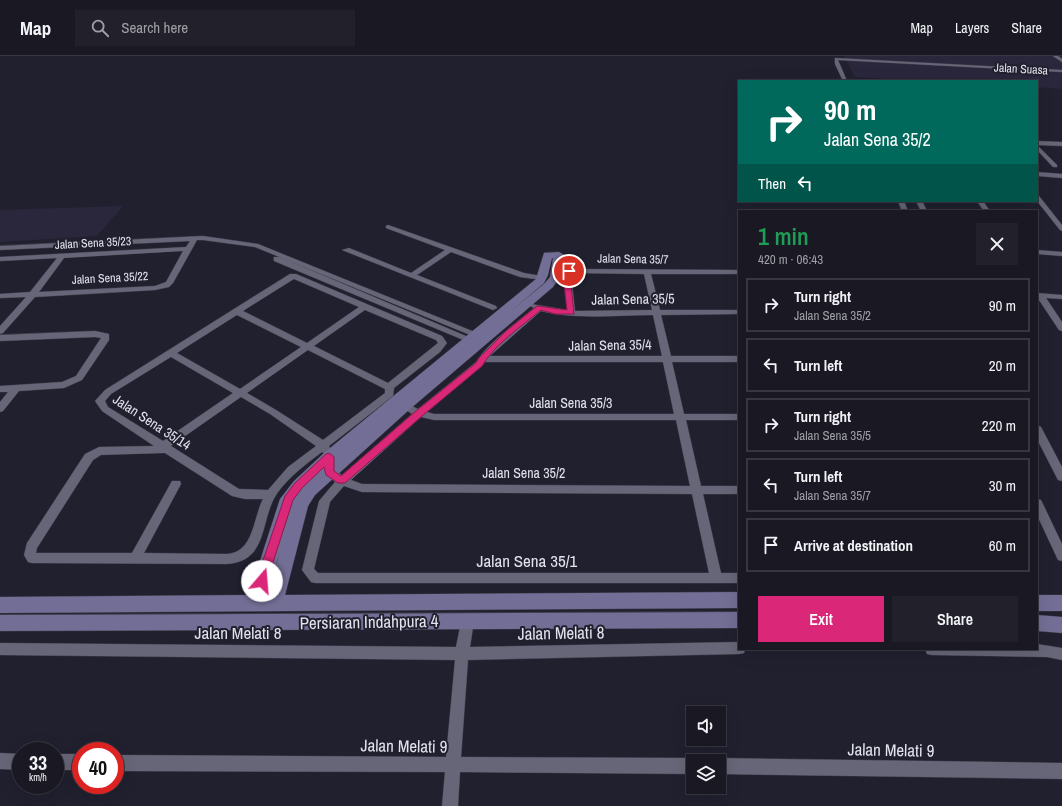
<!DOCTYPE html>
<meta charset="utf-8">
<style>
:root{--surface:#191823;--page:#22212b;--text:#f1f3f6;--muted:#9fa0a6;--line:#373741;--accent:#db2777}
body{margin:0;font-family:"Archivo Narrow",sans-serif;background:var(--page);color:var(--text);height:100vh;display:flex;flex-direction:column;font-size:15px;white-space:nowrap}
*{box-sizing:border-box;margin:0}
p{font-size:13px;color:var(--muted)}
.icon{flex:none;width:22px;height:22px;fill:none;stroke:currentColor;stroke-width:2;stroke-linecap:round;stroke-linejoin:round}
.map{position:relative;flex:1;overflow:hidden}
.side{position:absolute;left:738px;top:154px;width:300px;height:440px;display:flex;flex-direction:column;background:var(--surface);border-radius:0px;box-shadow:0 4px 16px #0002,0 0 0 1px var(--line)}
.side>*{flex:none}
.guide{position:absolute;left:738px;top:24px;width:300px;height:122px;border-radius:0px;box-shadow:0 4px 16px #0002,0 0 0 1px var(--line);background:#00695c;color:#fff;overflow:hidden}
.controls{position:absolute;left:686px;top:650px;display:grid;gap:8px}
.controls a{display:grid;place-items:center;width:40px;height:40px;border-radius:0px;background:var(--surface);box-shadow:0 4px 16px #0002,0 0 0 1px var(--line);font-size:20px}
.speed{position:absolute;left:12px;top:686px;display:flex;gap:8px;font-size:20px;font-weight:700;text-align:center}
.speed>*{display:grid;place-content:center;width:52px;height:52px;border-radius:50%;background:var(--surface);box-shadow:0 4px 16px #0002,0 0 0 1px var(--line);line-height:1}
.speed small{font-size:10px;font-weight:400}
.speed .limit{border:6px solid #d22;background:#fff;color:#111}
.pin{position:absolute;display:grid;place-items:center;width:34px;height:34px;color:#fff;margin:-17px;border:2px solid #fff;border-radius:50%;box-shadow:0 1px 4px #0007}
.me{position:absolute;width:44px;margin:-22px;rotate:18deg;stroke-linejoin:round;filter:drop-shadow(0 0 3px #0008)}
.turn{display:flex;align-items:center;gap:14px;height:84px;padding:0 20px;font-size:18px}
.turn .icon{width:52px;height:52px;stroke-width:2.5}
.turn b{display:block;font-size:28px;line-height:34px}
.then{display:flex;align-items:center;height:38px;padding:0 20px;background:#0003;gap:8px;font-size:15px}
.round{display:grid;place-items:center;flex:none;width:42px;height:42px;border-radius:0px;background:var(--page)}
.head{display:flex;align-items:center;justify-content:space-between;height:68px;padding:0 20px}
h1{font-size:24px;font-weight:600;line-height:30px;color:#1e9e55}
.action{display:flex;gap:8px;margin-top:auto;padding:8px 20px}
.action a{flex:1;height:46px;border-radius:0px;background:var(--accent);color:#fff;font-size:16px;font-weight:600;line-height:46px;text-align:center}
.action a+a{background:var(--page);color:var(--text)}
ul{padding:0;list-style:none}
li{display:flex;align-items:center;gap:12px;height:54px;margin:0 8px 6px;padding:0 12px;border:2px solid var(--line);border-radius:0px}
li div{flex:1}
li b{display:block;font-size:15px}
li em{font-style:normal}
header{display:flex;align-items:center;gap:24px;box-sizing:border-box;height:56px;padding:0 20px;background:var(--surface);border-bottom:1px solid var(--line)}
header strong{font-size:19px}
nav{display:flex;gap:22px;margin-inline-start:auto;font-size:14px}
.search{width:280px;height:36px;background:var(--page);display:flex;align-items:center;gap:10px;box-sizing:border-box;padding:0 14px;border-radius:0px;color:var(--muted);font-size:15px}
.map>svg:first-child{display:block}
.built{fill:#2a273d}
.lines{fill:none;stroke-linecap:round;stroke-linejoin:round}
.street-casing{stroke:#3f3d4a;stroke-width:1}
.secondary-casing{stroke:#3f3d4a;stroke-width:1}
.street{fill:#676678;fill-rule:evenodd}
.secondary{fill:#736e95;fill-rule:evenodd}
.route{fill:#db2777;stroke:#8e194d}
.labels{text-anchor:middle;stroke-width:4;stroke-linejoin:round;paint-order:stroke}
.far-street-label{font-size:12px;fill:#e2e1ec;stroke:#21202f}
.street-label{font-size:14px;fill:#e2e1ec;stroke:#21202f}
.near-street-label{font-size:17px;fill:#e2e1ec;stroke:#21202f}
</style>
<header>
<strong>Map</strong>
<div class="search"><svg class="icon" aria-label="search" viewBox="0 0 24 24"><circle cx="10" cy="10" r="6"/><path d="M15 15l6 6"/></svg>Search here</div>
<nav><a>Map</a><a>Layers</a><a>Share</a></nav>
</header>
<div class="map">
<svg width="1062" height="750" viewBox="0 0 1062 750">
<rect width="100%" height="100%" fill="#21202f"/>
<g class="built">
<polygon points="844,0 1062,0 1062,33 1037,31 1037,25 930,25 855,21"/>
<polygon points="123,150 97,180 0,186 0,154"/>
</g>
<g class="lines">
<defs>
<g id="street">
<polygon points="1053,0 1058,0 1062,3 1062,6"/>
<polygon points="835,2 1062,14 1062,16 838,4 847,25 843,25 835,8"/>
<polygon points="1037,85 1062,86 1062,90 1037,89"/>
<polygon points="1037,89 1057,109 1057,111 1053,111 1037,94"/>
<polygon points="1037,116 1062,118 1062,122 1037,120"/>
<polygon points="1037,139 1039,140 1062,169 1062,175 1060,174 1037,145"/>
<polygon points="898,145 904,145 908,155 902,155"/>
<polygon points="916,145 922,145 927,155 921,155"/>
<polygon points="977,145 983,145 990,155 984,155"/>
<polygon points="388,169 524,217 542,220 546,222 542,224 520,221 451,196 417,219 496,250 497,252 493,254 342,194 349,192 411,217 445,194 386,172 386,170"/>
<path d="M203,180l55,8 229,93 -4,3 -3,-1 -225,-92 -52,-7h-6l-24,43 -4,4 -14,3 -120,7 -32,36 -3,1v-8l26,-29 -26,1v-4l30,-2 27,-34 -57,3v-4l186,-10 4,-6 -190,9v-4zM183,195l-17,31 -11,4 -116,6 25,-34z"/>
<polygon points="1037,194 1062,196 1062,200 1037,198"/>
<polygon points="274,201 280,201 480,286 479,288 473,288 274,205"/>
<path d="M571,213l168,1v4h-88l9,36h79v4l-78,1 10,41h68v6h-67l12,52h55v6h-53l15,66h38v8h-36l18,79h18v10h-424l-4,-1 -9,-12 17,-69 16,-19 -11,-10 1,-9h8l1,7 8,5 70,-61 -12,-8 2,-2h6l10,5 58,-47c11,-18 40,-39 58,-54l-4,-2 1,-2 36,6 -4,-37zM572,217l72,1 8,36 -77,1 -4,-36zM541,255c34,9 76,4 112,4l9,41h-172zM485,306h178l11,52h-240l-7,-2 55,-46zM421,361l13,3h242l14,66 -328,-2 -11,-4zM344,430l18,6 330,2 17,79h-391l-4,-4 16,-67z"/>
<path d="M290,218h6l146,62 5,7 -7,9 -46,36 -1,8 -64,50 2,5 -1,3 -4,1 -4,-3c-16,12 -32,24 -44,40 -19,26 -8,70 -52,72l-194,-1 -4,-1 -4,-7 3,-12 58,-89 14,-7 55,-1 -52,-35 -7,-10 10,-11zM294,223l65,28 -52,36 -64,-32zM365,254l71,30 2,3 -50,40 -74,-37zM237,259l64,32 -61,42 -63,-36zM308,294l77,39v4l-62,47 -47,-30 -29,-17zM171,301l62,36 -70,48 -55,-34 -3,-6 6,-7zM241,341l29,17 46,32 -28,21 -20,23 -29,-1 -68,-43zM165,397l67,43 13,3h18c-10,19 -9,54 -37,55l-82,-1 37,-69 -1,-3h-8l-40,72h-96l1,-5 56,-88 8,-5z"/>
<polygon points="1037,237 1062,239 1062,243 1046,242 1062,266 1062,275 1059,274 1037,241"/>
<polygon points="95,275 109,278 109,284 82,324 64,332 19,335 3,355 0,356 0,346 8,336 0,336 0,330 62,326 76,320 101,282 95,281 0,285 0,279"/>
<polygon points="1037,369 1041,371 1062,411 1062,425 1058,424 1037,383"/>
<polygon points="1037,443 1041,444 1062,488 1062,505 1058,504 1037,459"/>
<polygon points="467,559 472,561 474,565 470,591 739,586 739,593 745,593 744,597 739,598 468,604 461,701 693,702 699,705 693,705 693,718 460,716 458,750 442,750 445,716 115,715 115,699 446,701 455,604 0,599 0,587 456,591 462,561"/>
<polygon points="1037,588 1062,592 1062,604 1047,601 932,599 927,598 925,593 1037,593"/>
<polygon points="0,697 21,698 21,714 0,713"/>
<rect x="55" y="698" width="26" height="16"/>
<polygon points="719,702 1062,707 1062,723 719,718 719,705 713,705"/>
</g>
<g id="secondary">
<path d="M559,196l5,3 -4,22 -7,10 -143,122 -95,86 -7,11 -23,89 454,-3v16l-739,5v-16l249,-2 31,-96 14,-18 30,-28 212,-174 8,-26zM552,202h1l-3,19 -5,6 -35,29 34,-29 4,-8zM280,495l-12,44h-1z"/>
<rect x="1037" y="539" width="25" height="16"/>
<polygon points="739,556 739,572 0,575 0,559"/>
<polygon points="1037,559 1062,561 1062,577 1037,575"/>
</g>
</defs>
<use href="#street" class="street-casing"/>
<use href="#secondary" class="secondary-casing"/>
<use href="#street" class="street"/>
<use href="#secondary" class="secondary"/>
</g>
<path class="route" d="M566,214l6,1 -2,4 4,39h-19l-14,-4c-20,17 -46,34 -59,56l-60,50 -77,67h-7l-12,-8 -2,-8 -22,21 -9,12 -26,81 -1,4 -4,1 -4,-1 -2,-4 29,-85 10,-13 31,-29 3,-1 5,4v14l7,5 75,-65 60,-48 3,-5 26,-26 32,-26 30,4 -4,-35z"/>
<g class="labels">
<g class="far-street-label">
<text transform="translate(1021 13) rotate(3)" y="4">Jalan Suasa</text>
<text transform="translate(93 187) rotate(-3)" y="4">Jalan Sena 35/23</text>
<text transform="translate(633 203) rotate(1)" y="4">Jalan Sena 35/7</text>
<text transform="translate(110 222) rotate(-3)" y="4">Jalan Sena 35/22</text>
</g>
<g class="street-label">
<text transform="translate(633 243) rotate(-1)" y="5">Jalan Sena 35/5</text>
<text transform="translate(610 289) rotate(-1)" y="5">Jalan Sena 35/4</text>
<text x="571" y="352">Jalan Sena 35/3</text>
<text transform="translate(152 366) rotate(33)" y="5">Jalan Sena 35/14</text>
<text x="524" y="422">Jalan Sena 35/2</text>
</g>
<g class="near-street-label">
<text x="527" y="511">Jalan Sena 35/1</text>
<text transform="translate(369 566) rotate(-1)" y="6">Persiaran Indahpura 4</text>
<text x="238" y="583">Jalan Melati 8</text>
<text transform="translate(561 577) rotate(-1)" y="6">Jalan Melati 8</text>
<text transform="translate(404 690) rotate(1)" y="6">Jalan Melati 9</text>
<text transform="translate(891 694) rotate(1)" y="6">Jalan Melati 9</text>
</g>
</g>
</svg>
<div class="controls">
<a><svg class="icon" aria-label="sound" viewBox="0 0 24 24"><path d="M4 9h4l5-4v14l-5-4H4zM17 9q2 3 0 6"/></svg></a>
<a><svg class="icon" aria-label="layers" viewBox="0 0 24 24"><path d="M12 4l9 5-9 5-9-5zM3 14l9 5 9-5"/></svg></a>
</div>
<div class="speed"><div>33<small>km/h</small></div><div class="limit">40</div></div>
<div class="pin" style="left:569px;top:215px;background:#d93025"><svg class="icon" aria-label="arrive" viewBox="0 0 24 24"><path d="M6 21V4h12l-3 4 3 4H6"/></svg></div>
<svg class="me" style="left:262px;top:525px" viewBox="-20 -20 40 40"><circle r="19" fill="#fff"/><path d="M0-13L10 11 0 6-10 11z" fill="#db2777"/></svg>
<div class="guide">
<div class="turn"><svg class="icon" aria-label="right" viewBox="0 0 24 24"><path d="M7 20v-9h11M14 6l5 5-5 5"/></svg><div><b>90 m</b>Jalan Sena 35/2</div></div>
<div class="then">Then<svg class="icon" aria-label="left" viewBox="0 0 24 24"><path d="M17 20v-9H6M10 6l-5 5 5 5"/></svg></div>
</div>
<section class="side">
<div class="head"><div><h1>1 min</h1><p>420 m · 06:43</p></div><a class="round"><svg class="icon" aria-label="close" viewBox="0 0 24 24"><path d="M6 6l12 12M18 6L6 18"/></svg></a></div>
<ul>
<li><svg class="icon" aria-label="right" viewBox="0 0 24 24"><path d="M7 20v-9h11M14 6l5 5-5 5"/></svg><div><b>Turn right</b><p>Jalan Sena 35/2</p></div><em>90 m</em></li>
<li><svg class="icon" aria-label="left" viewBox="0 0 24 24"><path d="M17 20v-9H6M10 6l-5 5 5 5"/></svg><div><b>Turn left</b></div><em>20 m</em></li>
<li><svg class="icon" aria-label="right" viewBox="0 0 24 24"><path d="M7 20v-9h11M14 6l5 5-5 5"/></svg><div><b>Turn right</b><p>Jalan Sena 35/5</p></div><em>220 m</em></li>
<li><svg class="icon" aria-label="left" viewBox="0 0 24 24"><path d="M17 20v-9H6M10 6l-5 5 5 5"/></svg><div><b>Turn left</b><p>Jalan Sena 35/7</p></div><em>30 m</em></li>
<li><svg class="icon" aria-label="arrive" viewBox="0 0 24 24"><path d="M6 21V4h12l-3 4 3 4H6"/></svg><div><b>Arrive at destination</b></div><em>60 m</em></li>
</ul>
<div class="action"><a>Exit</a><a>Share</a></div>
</section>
</div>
